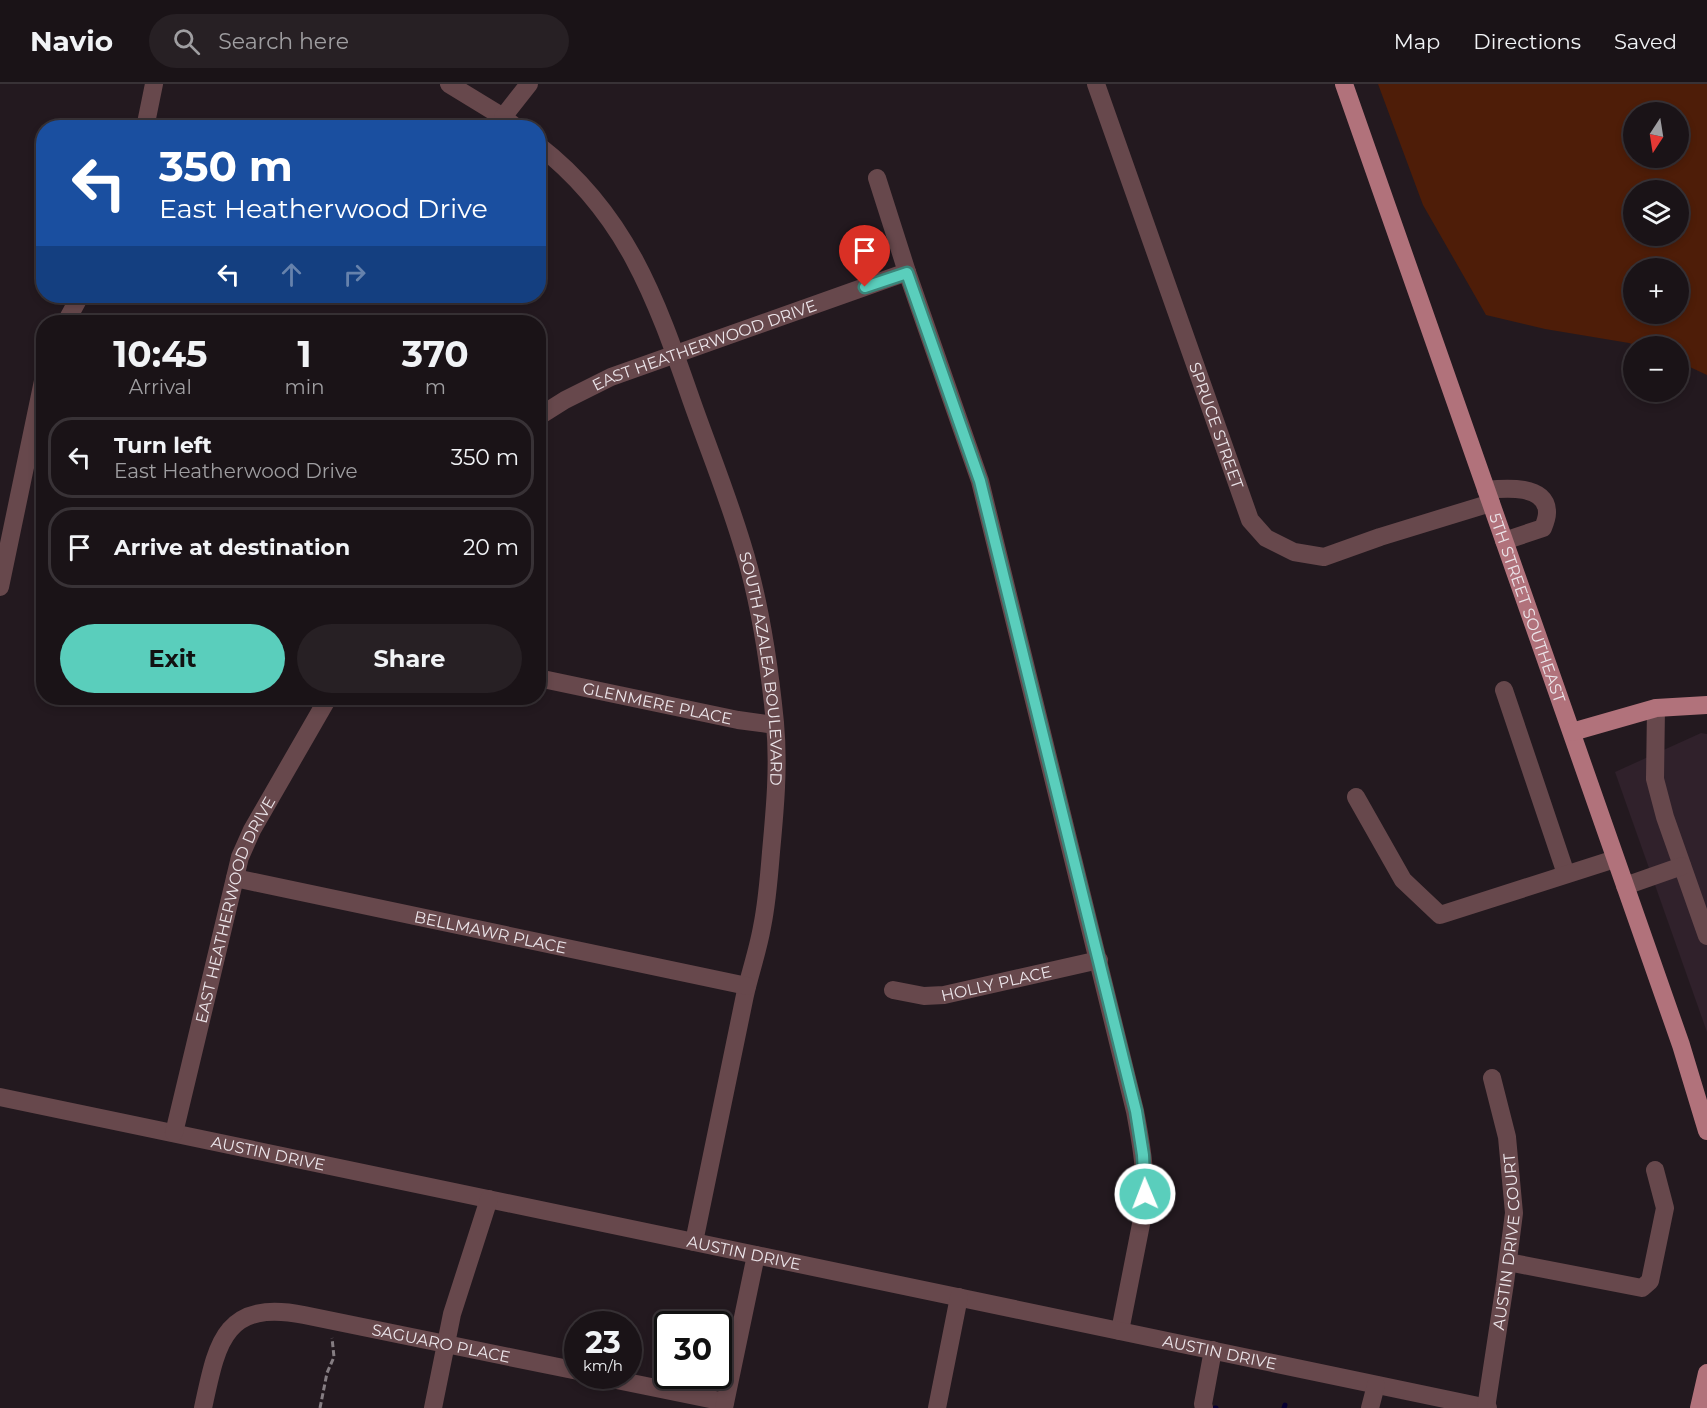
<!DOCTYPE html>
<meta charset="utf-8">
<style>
:root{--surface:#1a1317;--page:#272024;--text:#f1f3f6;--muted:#9f9ea1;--line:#383236;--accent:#5acebc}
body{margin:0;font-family:Montserrat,sans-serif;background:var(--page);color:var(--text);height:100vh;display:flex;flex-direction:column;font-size:22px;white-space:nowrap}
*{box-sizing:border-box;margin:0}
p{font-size:20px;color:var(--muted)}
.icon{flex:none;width:33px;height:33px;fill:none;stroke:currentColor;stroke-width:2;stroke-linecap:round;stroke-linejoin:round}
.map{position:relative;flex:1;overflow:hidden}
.drawer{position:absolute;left:36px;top:231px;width:510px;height:390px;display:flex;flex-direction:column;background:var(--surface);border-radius:24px;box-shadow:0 3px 9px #0003,0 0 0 2px var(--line)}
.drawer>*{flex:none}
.top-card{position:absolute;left:36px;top:36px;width:510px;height:183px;border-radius:24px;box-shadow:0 3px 9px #0003,0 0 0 2px var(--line);background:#1a4fa0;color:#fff;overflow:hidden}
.needle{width:39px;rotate:192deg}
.tools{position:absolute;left:1623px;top:18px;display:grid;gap:12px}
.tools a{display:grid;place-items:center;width:66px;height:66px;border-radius:50%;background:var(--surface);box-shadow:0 3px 9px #0003,0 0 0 2px var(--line);font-size:30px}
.speed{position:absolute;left:564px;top:1227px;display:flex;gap:12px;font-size:30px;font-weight:700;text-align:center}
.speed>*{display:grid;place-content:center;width:78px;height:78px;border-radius:50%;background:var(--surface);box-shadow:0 3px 9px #0003,0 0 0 2px var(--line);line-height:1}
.speed small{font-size:15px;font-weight:400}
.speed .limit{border:3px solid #111;border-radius:9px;background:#fff;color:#111}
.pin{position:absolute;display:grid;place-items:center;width:51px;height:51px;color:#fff;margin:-62px -26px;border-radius:50% 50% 50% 0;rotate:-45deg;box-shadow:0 0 6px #0007}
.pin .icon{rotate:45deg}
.me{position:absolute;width:66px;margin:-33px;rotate:359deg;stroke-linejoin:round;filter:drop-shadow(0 0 4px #0008)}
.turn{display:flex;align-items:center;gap:21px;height:126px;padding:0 24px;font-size:27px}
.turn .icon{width:78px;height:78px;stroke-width:2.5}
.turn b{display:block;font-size:42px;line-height:51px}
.lanes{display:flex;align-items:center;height:57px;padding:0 24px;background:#0003;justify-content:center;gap:30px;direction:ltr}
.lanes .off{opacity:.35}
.eta{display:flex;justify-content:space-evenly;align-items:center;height:102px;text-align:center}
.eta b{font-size:36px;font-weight:700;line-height:42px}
.cta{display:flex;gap:12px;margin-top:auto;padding:12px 24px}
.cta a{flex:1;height:69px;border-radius:36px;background:var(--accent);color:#111;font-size:24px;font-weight:700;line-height:69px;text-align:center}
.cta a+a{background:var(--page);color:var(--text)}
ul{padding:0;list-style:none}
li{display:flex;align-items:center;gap:18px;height:81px;margin:0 12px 9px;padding:0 12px;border:3px solid var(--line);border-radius:24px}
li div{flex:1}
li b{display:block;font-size:22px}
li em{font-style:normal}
header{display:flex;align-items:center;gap:36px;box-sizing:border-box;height:84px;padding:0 30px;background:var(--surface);border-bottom:2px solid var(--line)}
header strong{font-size:28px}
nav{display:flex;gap:33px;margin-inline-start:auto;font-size:21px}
.search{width:420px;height:54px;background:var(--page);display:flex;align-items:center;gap:15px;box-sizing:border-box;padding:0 21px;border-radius:33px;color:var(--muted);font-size:22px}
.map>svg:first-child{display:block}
.built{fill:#30212b}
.green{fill:#4e1d08;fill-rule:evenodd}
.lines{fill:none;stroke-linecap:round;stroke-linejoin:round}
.stream{stroke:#070032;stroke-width:5}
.path{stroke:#857d82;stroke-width:3;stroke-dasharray:6 3;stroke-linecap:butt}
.minor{stroke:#67484c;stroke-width:18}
.major{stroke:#b1727b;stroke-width:18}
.route-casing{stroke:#3a867a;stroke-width:15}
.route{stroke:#5acebc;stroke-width:10}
.labels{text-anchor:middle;stroke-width:4.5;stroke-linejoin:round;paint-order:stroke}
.street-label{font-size:16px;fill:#ece5ea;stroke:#191016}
</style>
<header>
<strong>Navio</strong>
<div class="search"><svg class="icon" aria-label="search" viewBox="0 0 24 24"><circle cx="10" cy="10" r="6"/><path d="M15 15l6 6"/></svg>Search here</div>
<nav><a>Map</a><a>Directions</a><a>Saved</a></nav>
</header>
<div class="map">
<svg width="1707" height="1324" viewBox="0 0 1707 1324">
<rect width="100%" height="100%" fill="#23191f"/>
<polygon class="built" points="1701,649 1707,650 1707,948 1615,688"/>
<path class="green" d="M1378,0h329v291l-28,-13 -1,-16h-40l-9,-3 -84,-14 -59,-14 -63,-110zM1634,28h44v46h-44zM1634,106h44v46h-44zM1634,184h44v46h-44z"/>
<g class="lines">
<g class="stream">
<polyline points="1215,1324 1216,1324"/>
<polyline points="1284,1324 1285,1321"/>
</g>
<polyline class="path" points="320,1324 327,1289 334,1273 332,1254"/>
<g class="minor">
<polyline points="449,0 503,33 517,44"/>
<path id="s1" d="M1096,0l154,436 16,18 28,14 30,5 56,-20 111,-34"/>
<polyline points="503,33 529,0"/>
<polyline points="145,44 154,0"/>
<path id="s2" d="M538,61c89,69 118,154 154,257 19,54 42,109 57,166 13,49 21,104 26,155 4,43 0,86 -4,129 -2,25 -4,51 -9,75 -4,23 -12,46 -17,68 -17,83 -34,165 -51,247"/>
<path d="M877,94l30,94 73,209 155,630c7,37 12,65 8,103l-23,117"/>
<polyline points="66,238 80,212"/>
<path id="s3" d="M538,333l27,-17 46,-23 296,-105"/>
<path d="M1486,406c18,-2 62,-6 61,23 0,5 -2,10 -4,15l-39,13"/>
<polyline points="0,503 44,292"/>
<path id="s4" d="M538,594l200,42 37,5"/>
<polyline points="1504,606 1566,790"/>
<polyline points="1656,624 1655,695 1665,733 1707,852"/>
<polyline points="1356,713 1403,796 1440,831 1615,775"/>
<path id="s5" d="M235,794l512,108"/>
<polyline points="1625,802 1682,782"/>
<path id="s6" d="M893,906l31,6 20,-1 155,-35"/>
<path id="s7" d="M0,1013l1488,311"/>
<path id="s8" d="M174,1049l66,-276 12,-27 76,-132"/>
<polyline points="1508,1178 1642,1204 1650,1197 1665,1124 1655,1086"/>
<polyline points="597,1292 725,1318"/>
<path id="s9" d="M203,1324c14,-64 20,-109 101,-93l274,56"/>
<polyline points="433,1324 452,1230 489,1115"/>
<polyline points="724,1324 756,1171"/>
<polyline points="937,1324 959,1213"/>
<polyline points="1204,1324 1203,1320 1213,1266"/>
<polyline points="1370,1324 1376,1301"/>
<path id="s10" d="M1486,1324l19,-125 9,-70 -7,-76 -15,-59"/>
</g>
<g class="major">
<path id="s11" d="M1344,0l337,961 26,86"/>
<polyline points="1572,648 1656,624 1707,621"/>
<polyline points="1699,1324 1707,1289"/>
</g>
</g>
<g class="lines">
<defs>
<polyline id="route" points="865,203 907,189 980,397 1136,1027 1143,1071 1145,1110"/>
</defs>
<use href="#route" class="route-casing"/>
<use href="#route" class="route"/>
</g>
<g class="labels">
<g class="street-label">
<text dy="6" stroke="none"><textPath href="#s3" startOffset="182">EAST HEATHERWOOD DRIVE</textPath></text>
<text dy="6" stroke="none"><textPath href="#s1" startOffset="362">SPRUCE STREET</textPath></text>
<text dy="6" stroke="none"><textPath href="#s11" startOffset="555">5TH STREET SOUTHEAST</textPath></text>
<text dy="6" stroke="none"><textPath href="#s2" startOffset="582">SOUTH AZALEA BOULEVARD</textPath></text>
<text dy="6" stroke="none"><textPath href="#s4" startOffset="122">GLENMERE PLACE</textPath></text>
<text dy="6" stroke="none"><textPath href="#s8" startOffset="232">EAST HEATHERWOOD DRIVE</textPath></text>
<text dy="6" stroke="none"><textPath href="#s5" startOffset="261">BELLMAWR PLACE</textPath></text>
<text dy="6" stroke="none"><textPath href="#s6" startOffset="105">HOLLY PLACE</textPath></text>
<text dy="6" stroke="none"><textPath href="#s7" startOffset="274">AUSTIN DRIVE</textPath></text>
<text dy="6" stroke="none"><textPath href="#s10" startOffset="168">AUSTIN DRIVE COURT</textPath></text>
<text dy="6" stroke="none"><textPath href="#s7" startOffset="760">AUSTIN DRIVE</textPath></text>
<text dy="6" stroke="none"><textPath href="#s9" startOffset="303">SAGUARO PLACE</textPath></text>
<text dy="6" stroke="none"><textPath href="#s7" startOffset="1246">AUSTIN DRIVE</textPath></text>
</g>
</g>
</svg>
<div class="tools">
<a><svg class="needle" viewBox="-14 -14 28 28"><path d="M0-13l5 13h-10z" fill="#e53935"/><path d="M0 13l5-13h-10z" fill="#9f9ea1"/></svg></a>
<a><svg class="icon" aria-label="layers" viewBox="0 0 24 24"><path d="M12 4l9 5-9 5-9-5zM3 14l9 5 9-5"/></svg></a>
<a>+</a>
<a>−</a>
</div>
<div class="speed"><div>23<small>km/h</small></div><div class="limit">30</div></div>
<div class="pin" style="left:865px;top:203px;background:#d93025"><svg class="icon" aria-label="arrive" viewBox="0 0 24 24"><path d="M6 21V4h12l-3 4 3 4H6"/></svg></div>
<svg class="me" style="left:1145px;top:1110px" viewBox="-20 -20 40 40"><circle r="17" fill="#5acebc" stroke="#fff" stroke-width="3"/><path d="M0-11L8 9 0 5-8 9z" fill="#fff"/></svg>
<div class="top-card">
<div class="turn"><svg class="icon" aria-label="left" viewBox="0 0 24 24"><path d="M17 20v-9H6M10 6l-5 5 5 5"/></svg><div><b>350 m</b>East Heatherwood Drive</div></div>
<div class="lanes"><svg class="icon" aria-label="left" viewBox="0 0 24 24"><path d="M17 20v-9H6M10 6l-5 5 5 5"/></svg><svg class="icon off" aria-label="ahead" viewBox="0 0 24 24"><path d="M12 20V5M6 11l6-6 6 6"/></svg><svg class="icon off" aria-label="right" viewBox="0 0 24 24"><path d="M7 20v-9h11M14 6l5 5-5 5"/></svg></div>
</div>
<section class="drawer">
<div class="eta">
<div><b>10:45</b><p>Arrival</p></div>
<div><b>1</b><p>min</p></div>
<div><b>370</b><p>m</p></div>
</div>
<ul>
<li><svg class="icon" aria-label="left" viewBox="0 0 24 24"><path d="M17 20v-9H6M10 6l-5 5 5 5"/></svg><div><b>Turn left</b><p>East Heatherwood Drive</p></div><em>350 m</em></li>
<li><svg class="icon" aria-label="arrive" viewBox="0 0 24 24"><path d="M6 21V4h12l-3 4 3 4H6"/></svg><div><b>Arrive at destination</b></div><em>20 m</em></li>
</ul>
<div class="cta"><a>Exit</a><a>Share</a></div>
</section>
</div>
